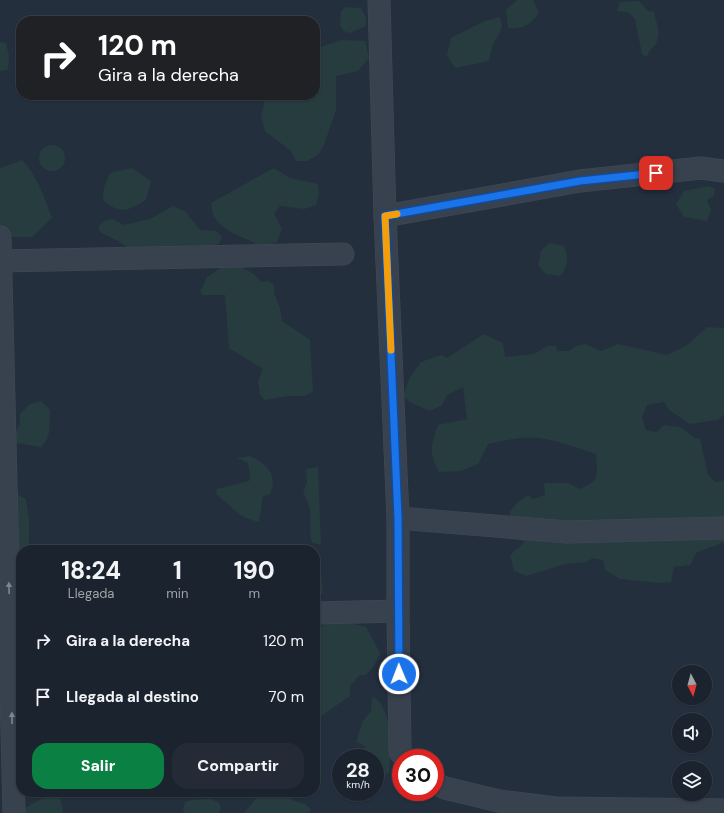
<!DOCTYPE html>
<html lang="es">
<style>
:root{--surface:#1b232e;--page:#242b36;--text:#f1f3f6;--muted:#a0a4aa;--line:#39404a;--accent:#0b8043}
body{margin:0;font-family:"DM Sans",sans-serif;background:var(--page);color:var(--text);height:100vh;display:flex;flex-direction:column;font-size:15px;white-space:nowrap}
*{box-sizing:border-box;margin:0}
p{font-size:13px;color:var(--muted)}
.icon{flex:none;width:22px;height:22px;fill:none;stroke:currentColor;stroke-width:2;stroke-linecap:round;stroke-linejoin:round}
.map{position:relative;flex:1;overflow:hidden}
.side{position:absolute;left:16px;top:545px;width:304px;height:252px;display:flex;flex-direction:column;background:var(--surface);border-radius:16px;box-shadow:0 1px 3px #0004,0 0 0 1px var(--line)}
.side>*{flex:none}
.hud{position:absolute;left:16px;top:16px;width:304px;height:84px;border-radius:16px;box-shadow:0 1px 3px #0004,0 0 0 1px var(--line);background:#202124;color:#fff;overflow:hidden}
.needle{width:26px;rotate:174deg}
.controls{position:absolute;left:672px;top:665px;display:grid;gap:8px}
.controls a{display:grid;place-items:center;width:40px;height:40px;border-radius:50%;background:var(--surface);box-shadow:0 1px 3px #0004,0 0 0 1px var(--line);font-size:20px}
.speed{position:absolute;left:332px;top:749px;display:flex;gap:8px;font-size:20px;font-weight:700;text-align:center}
.speed>*{display:grid;place-content:center;width:52px;height:52px;border-radius:50%;background:var(--surface);box-shadow:0 1px 3px #0004,0 0 0 1px var(--line);line-height:1}
.speed small{font-size:10px;font-weight:400}
.speed .limit{border:6px solid #d22;background:#fff;color:#111}
.pin{position:absolute;display:grid;place-items:center;width:34px;height:34px;color:#fff;margin:-17px;border-radius:8px;box-shadow:0 2px 6px #0006}
.me{position:absolute;width:44px;margin:-22px;rotate:359deg;stroke-linejoin:round;filter:drop-shadow(0 0 3px #0008)}
.turn{display:flex;align-items:center;gap:14px;height:84px;padding:0 16px;font-size:18px}
.turn .icon{width:52px;height:52px;stroke-width:2.5}
.turn b{display:block;font-size:28px;line-height:34px}
.eta{display:flex;justify-content:space-evenly;align-items:center;height:68px;text-align:center}
.eta b{font-size:24px;font-weight:800;line-height:28px}
.cta{display:flex;gap:8px;margin-top:auto;padding:8px 16px}
.cta a{flex:1;height:46px;border-radius:16px;background:var(--accent);color:#fff;font-size:16px;font-weight:800;line-height:46px;text-align:center}
.cta a+a{background:var(--page);color:var(--text)}
ul{padding:0;list-style:none}
li{display:flex;align-items:center;gap:12px;height:56px;padding:0 16px}
li div{flex:1}
li b{display:block;font-size:15px}
li em{font-style:normal}
.map>svg:first-child{display:block}
.green{fill:#263c3f}
.lines{fill:none;stroke-linecap:round;stroke-linejoin:round}
.street-casing{stroke:#414a57;stroke-width:23}
.street{stroke:#38414e;stroke-width:22}
.oneway{fill:#7c8592}
.route-casing{stroke:#114b97;stroke-width:10}
.route{stroke:#1a73e8;stroke-width:7}
.slow{stroke:#f59e0b;stroke-width:7}
</style>
<div class="map">
<svg width="724" height="813" viewBox="0 0 724 813">
<rect width="100%" height="100%" fill="#242f3e"/>
<g class="green">
<path d="M517,0h16l6,13c-9,12 -16,16 -31,15l-2,-18z"/>
<path d="M639,1l9,10 6,1c2,10 8,23 1,33 -3,4 -6,4 -7,10l-3,1 -3,-2 -7,-35 -7,-7 -11,-1 3,-9z"/>
<polygon points="345,7 361,8 366,17 366,26 350,33 344,31 340,25 341,12"/>
<path d="M500,17c5,14 -2,16 -7,28 -2,4 -3,11 -4,16l-34,7 -8,-13 4,-17 34,-17z"/>
<polygon points="341,40 365,41 369,58 358,71 336,76 336,110 324,145 319,154 307,161 296,161 291,151 265,131 261,117 266,95 315,95 315,49"/>
<polygon points="0,42 6,43 9,56 8,70 0,71"/>
<circle cx="52" cy="158" r="13"/>
<path d="M22,160c16,17 22,37 30,58l-20,19h-29l-3,-3v-66z"/>
<path d="M132,168l19,13 -5,19c-18,11 -26,15 -43,0l1,-13 6,-14z"/>
<path d="M274,168l16,10 28,6 1,11 -3,10 -12,4 -24,-3 -6,8 8,15 -5,13 -16,4c-16,-9 -35,-12 -46,-28 -3,-3 -3,-11 -4,-15z"/>
<polygon points="708,186 715,189 714,196 707,200 711,210 707,221 684,217 676,204 684,191"/>
<polygon points="173,206 185,211 200,230 216,231 222,237 219,244 211,246 131,250 118,241 100,232 98,226 106,220 113,219 124,225 150,219"/>
<path d="M549,243l15,3c5,12 4,19 -4,30l-14,-2 -8,-9 3,-14z"/>
<polygon points="231,261 254,274 261,282 268,281 274,285 274,293 280,308 282,321 310,340 313,392 304,396 287,396 265,400 260,395 258,381 263,369 229,348 225,295 203,295 200,292 207,277"/>
<path d="M707,327l17,1v86l-6,6 -28,4 -21,-14 -5,-8 -17,3 -5,13 4,12 10,2 8,-7 16,2 15,11 5,1 8,36 8,7 8,-2v62l-28,11 -6,12 -16,2 -3,15 -13,1 -38,-4 -15,-9 -2,-10 -10,-2 -7,4 -21,2 -39,12 -12,-5 -4,-16 14,-12 -13,-16 -1,-16 8,-9 10,-7 5,4 12,-4 -1,-12h25l10,6c22,-9 18,-13 17,-35 -23,-7 -50,-19 -75,-16 -11,1 -22,4 -33,6l-10,20 -18,7 -21,1c-11,-19 -8,-28 -1,-47l29,-6 -4,-32 -16,8 -5,10 -12,6 -20,-9 -7,-5 6,-18 12,-17 20,-7 6,3 37,-24 19,9 2,14 29,-3 13,-8h9l1,5h12l7,-5 9,-2 16,7 17,-7 49,11 19,-9z"/>
<path d="M41,401l9,9c-1,14 2,27 -9,37l-25,-4 -2,-8 6,-11v-10l10,-10z"/>
<path d="M249,456c17,6 31,21 20,39l-6,1 -4,26c-22,-5 -26,-15 -43,-28l1,-5 32,-8 1,-5 -2,-13 -11,-5z"/>
<path d="M318,467l3,78 -9,-2c-5,-21 4,-29 -9,-50l4,-11 -1,-13z"/>
<polygon points="10,491 26,499 29,520 29,549 21,550 21,558 11,569"/>
<polygon points="315,571 321,573 323,594 315,593"/>
<polygon points="326,623 350,623 366,627 380,653 375,664 366,675 360,675 350,686 350,696 315,720 315,631"/>
<path d="M372,697c21,8 19,56 17,75l-12,9h-2v-23h-13l3,-12 -9,-4 7,-21 8,-10z"/>
<polygon points="267,792 284,792 290,795 292,800 305,804 311,809 309,813 244,813 258,796"/>
<polygon points="48,795 60,798 63,810 62,813 9,813 25,808"/>
<polygon points="212,799 219,803 221,808 219,813 185,813 183,809 185,802 191,800"/>
</g>
<g class="lines">
<defs>
<g id="street">
<polyline points="379,0 385,216 398,518 398,611 400,752 405,758"/>
<polyline points="385,216 580,181 701,168 724,171"/>
<polyline points="0,237 14,813"/>
<polyline points="0,261 343,254"/>
<polyline points="398,518 567,532 724,528"/>
<polyline points="315,613 398,611"/>
<polyline points="435,783 445,788 499,801 556,808 724,810"/>
</g>
</defs>
<use href="#street" class="street-casing"/>
<use href="#street" class="street"/>
</g>
<defs><path id="oneway-solid" d="M-6-.8H1V-3.2L6.5 0L1 3.2V.8H-6Z"/></defs>
<g class="oneway">
<use href="#oneway-solid" transform="translate(9 588) rotate(-91)"/>
<use href="#oneway-solid" transform="translate(12 718) rotate(-91)"/>
</g>
<g class="lines">
<defs>
<polyline id="route" points="399,674 398,518 385,216 580,181 656,173"/>
</defs>
<use href="#route" class="route-casing"/>
<use href="#route" class="route"/>
<polyline class="slow" points="391,350 385,216 397,214"/>
</g>
</svg>
<div class="controls">
<a><svg class="needle" viewBox="-14 -14 28 28"><path d="M0-13l5 13h-10z" fill="#e53935"/><path d="M0 13l5-13h-10z" fill="#a0a4aa"/></svg></a>
<a><svg class="icon" aria-label="sound" viewBox="0 0 24 24"><path d="M4 9h4l5-4v14l-5-4H4zM17 9q2 3 0 6"/></svg></a>
<a><svg class="icon" aria-label="layers" viewBox="0 0 24 24"><path d="M12 4l9 5-9 5-9-5zM3 14l9 5 9-5"/></svg></a>
</div>
<div class="speed"><div>28<small>km/h</small></div><div class="limit">30</div></div>
<div class="pin" style="left:656px;top:173px;background:#d93025"><svg class="icon" aria-label="arrive" viewBox="0 0 24 24"><path d="M6 21V4h12l-3 4 3 4H6"/></svg></div>
<svg class="me" style="left:399px;top:674px" viewBox="-20 -20 40 40"><circle r="17" fill="#1a73e8" stroke="#fff" stroke-width="3"/><path d="M0-11L8 9 0 5-8 9z" fill="#fff"/></svg>
<div class="hud">
<div class="turn"><svg class="icon" aria-label="right" viewBox="0 0 24 24"><path d="M7 20v-9h11M14 6l5 5-5 5"/></svg><div><b>120 m</b>Gira a la derecha</div></div>
</div>
<section class="side">
<div class="eta">
<div><b>18:24</b><p>Llegada</p></div>
<div><b>1</b><p>min</p></div>
<div><b>190</b><p>m</p></div>
</div>
<ul>
<li><svg class="icon" aria-label="right" viewBox="0 0 24 24"><path d="M7 20v-9h11M14 6l5 5-5 5"/></svg><div><b>Gira a la derecha</b></div><em>120 m</em></li>
<li><svg class="icon" aria-label="arrive" viewBox="0 0 24 24"><path d="M6 21V4h12l-3 4 3 4H6"/></svg><div><b>Llegada al destino</b></div><em>70 m</em></li>
</ul>
<div class="cta"><a>Salir</a><a>Compartir</a></div>
</section>
</div>
